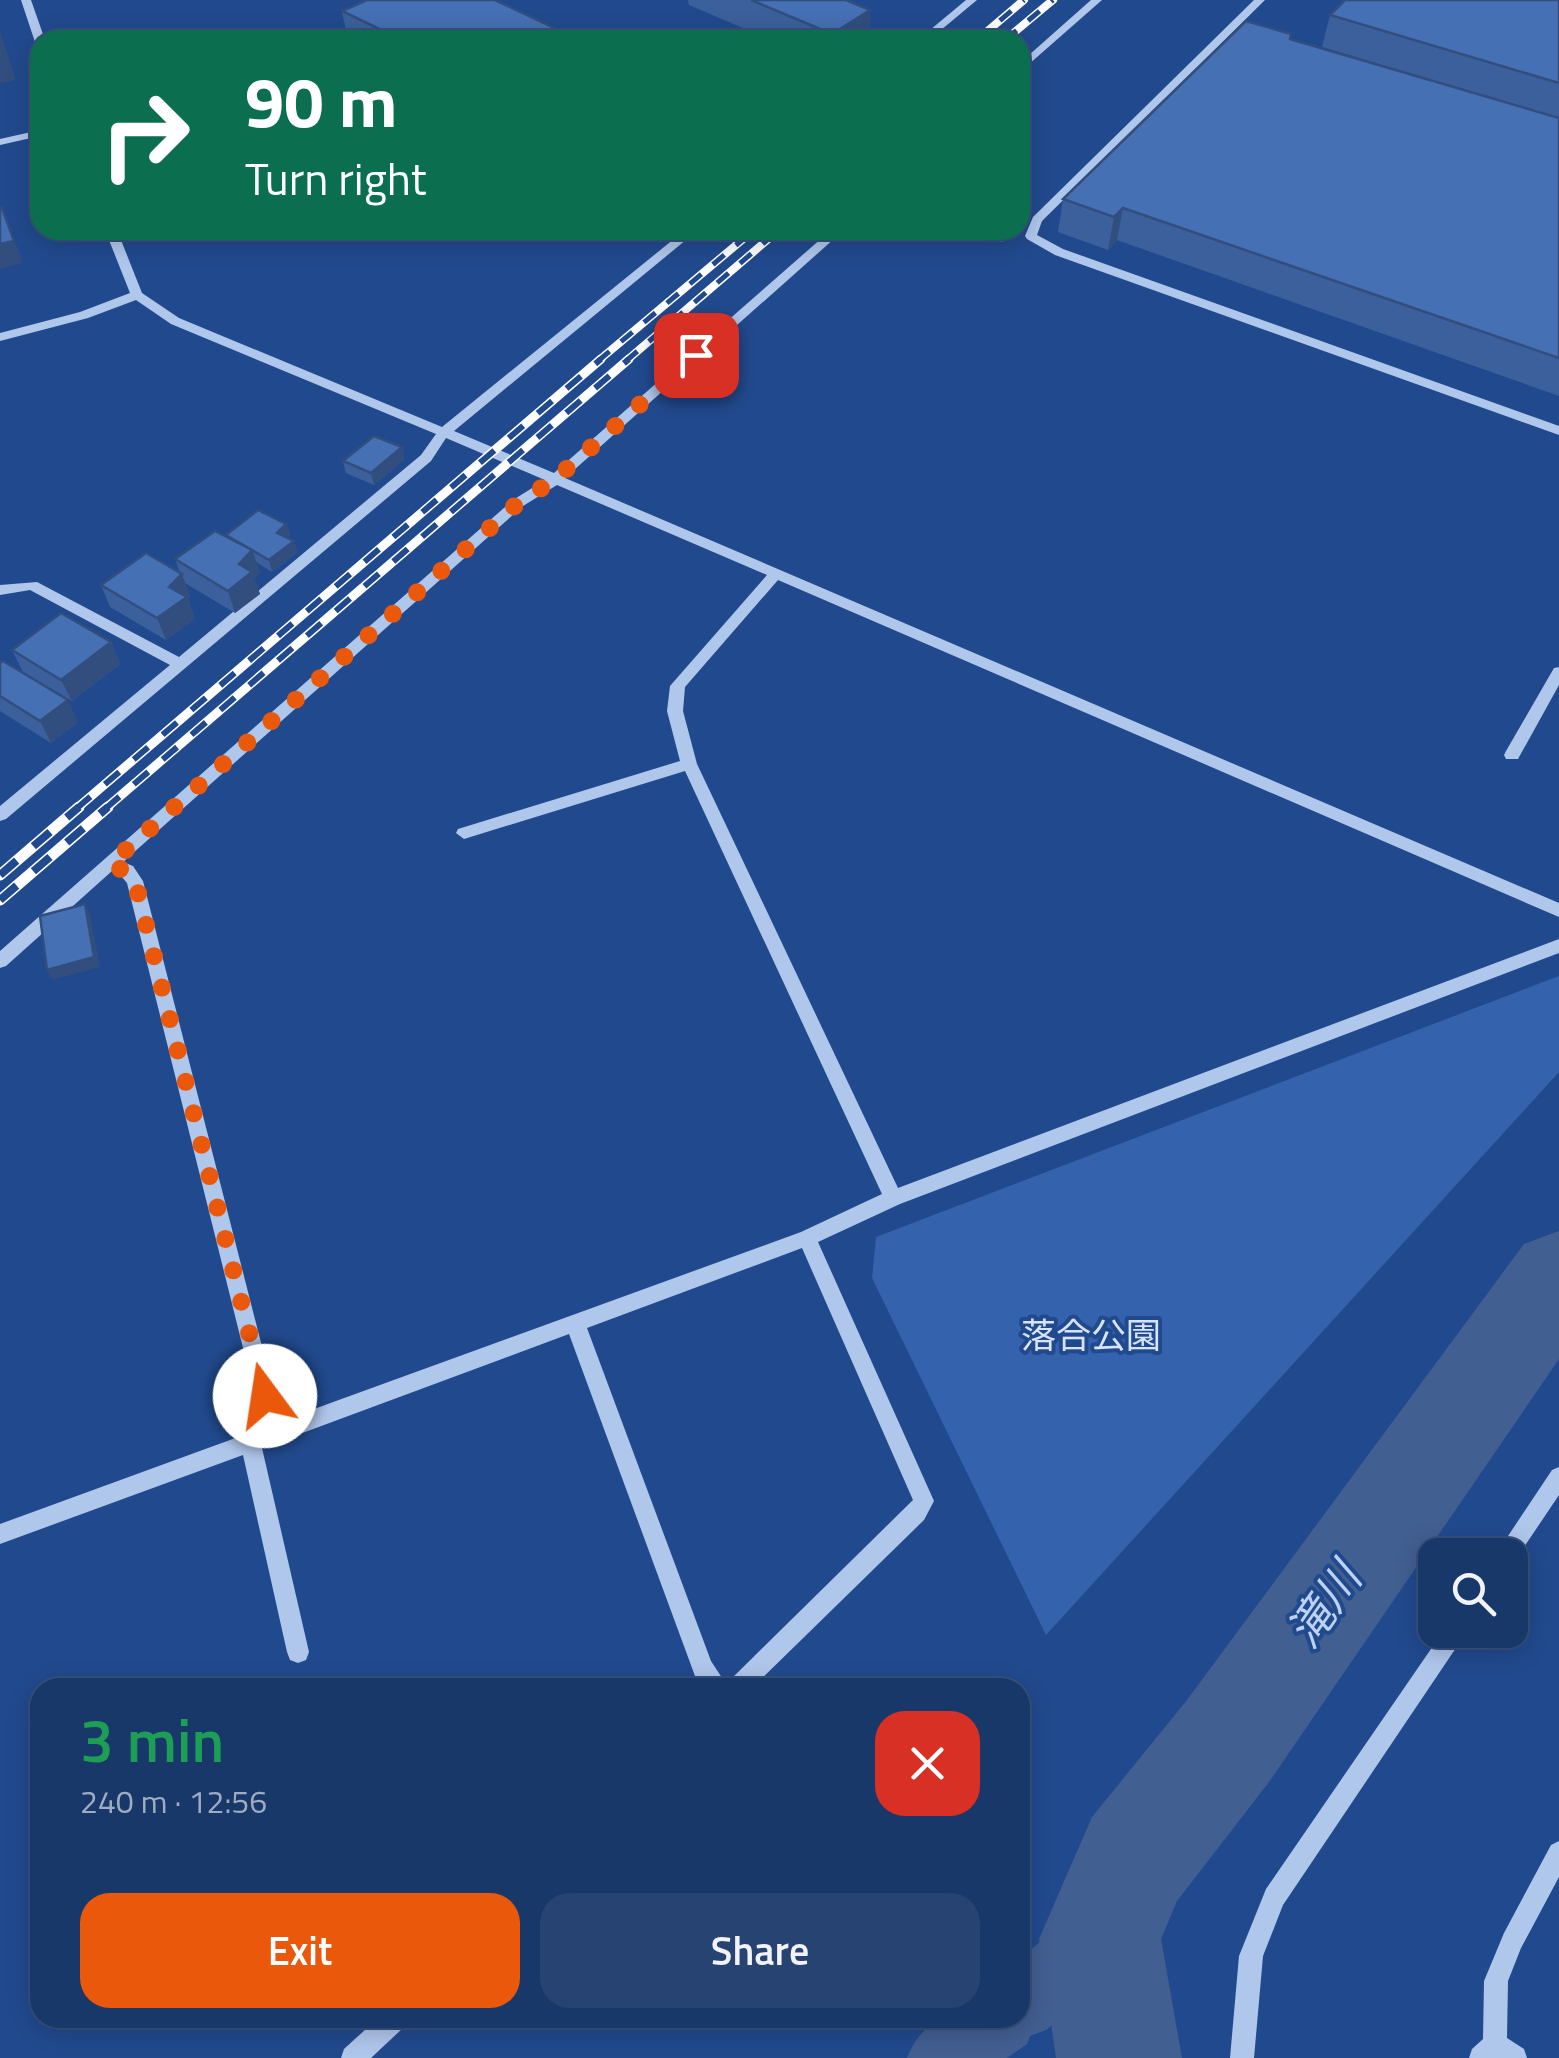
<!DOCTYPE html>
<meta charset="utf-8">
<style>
:root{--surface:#19386a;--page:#264372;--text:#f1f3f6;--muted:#9facc1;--line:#37527e;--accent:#ea580c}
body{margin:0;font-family:"Titillium Web","Noto Sans JP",sans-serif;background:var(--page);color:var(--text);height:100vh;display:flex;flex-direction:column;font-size:38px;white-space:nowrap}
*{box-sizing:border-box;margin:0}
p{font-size:32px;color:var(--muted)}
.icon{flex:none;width:55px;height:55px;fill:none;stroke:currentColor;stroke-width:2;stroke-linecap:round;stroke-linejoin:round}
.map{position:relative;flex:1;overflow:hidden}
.sheet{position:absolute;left:30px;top:1678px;width:1000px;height:350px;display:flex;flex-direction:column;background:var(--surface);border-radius:30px;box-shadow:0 5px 25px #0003,0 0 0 2px var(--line)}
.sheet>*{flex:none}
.guide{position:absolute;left:30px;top:30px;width:1000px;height:210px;border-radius:30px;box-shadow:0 5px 25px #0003,0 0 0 2px var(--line);background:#0b6e4f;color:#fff;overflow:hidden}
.controls{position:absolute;left:1418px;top:1538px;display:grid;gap:20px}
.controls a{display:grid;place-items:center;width:110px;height:110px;border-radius:20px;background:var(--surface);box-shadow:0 5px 25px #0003,0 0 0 2px var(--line);font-size:50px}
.pin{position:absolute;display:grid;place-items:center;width:85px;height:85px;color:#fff;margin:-42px;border-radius:20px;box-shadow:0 5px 15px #0006}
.me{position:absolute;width:110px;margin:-55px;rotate:346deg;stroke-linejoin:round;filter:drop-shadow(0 0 8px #0008)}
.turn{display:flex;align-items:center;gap:35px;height:210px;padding:0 50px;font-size:45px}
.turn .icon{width:130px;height:130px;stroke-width:2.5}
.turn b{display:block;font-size:70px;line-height:85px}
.round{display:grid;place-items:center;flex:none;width:105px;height:105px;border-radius:30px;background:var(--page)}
.summary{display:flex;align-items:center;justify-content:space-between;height:170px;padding:0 50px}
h1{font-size:60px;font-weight:600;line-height:75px;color:#1e9e55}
.primary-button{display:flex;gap:20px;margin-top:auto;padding:20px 50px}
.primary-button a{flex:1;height:115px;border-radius:30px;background:var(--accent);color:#fff;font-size:40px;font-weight:600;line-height:115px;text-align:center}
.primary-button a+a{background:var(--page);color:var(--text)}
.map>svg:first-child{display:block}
.green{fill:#3562ac}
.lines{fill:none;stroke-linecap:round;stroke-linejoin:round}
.canal{fill:#425f91;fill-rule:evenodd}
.river{fill:#425f91;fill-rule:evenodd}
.path{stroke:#b0c7ec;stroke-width:4;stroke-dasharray:4 5;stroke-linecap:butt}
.minor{fill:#b0c7ec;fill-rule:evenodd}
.rail-far2-casing{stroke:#fff;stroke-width:8}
.rail-far1-casing{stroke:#fff;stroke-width:9}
.rail-casing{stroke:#fff;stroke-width:11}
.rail-far2{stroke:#214a8e;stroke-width:5;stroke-dasharray:15;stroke-linecap:butt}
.rail-far1{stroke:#214a8e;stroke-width:6;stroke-dasharray:19;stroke-linecap:butt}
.rail{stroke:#214a8e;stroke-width:8;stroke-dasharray:22;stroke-linecap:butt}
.wall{fill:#3c609b}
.shaded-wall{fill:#314e7e}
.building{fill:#4670b4;stroke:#314e7e;stroke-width:2.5}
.route{stroke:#ea580c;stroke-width:18;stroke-dasharray:0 32.4}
.labels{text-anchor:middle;stroke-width:8;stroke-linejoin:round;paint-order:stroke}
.park-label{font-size:35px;fill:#d6e3f9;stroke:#214a8e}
.near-water-label{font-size:45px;font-style:italic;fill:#bcd2f3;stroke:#214a8e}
</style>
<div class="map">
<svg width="1559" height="2058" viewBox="0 0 1559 2058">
<rect width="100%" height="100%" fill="#214a8e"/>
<polygon class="green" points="1559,976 1559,1072 1046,1635 872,1278 876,1237"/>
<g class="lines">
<path class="canal" d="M1100,1903l25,11 11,25 -11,25 -79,66 -16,6 -3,8 -20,14h-100c23,-56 60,-40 113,-40v-60l55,-44z"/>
<polygon class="river" points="1559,1231 1559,1359 1269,1782 1177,1901 1161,1939 1182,2058 1056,2058 1039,1939 1092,1817 1187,1700 1524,1244"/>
<polyline class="path" points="927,236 1006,240"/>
<g class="minor">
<polygon points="21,0 31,0 45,40 40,40 40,45 35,42"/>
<polygon points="966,0 977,0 929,40 918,40"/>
<polygon points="1091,0 1102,0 1020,72 1020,63"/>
<polygon points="1254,0 1265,0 1042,221 1037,235 1063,249 1559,426 1559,435 1055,255 1027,239 1025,236 1033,217"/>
<polygon points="40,130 40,136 0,145 0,139"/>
<path d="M105,230h12l25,63 37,25 263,109 243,-197h13l-244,201 100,42 277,-243h13l-279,248 994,425v14l-781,-337 -93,107 -2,24 14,53 201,424 661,-249v14l-659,251 -82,38 116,259 -10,19 -172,168h-49l-8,-12 -126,-342 -307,114 47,204 -3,8 -8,3 -8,-3 -3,-8 -44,-197 -243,89v-20l263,-96 -136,-545 -6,-7 -9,-5 -106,95 -6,2v-17l513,-451 32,-20 -99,-42 -15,23 -425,358 -6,2v-15l170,-141 -140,-75 -30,5v-10l37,-3 142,75 242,-202 15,-21 -265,-110 -35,-24 -48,18 -88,23v-8l80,-21 50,-19zM557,485l210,90 -97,111 -3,25 13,50 -222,68 -2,4 8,6 221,-68 197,423 -81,38 -520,189 -138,-540 -10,-15 -10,-4 400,-356zM802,1248l111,252 -187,184 -15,-23 -124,-333z"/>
<polygon points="1559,667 1559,685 1518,759 1506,759 1504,755 1506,751 1554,668"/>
<polygon points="1559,1467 1559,1495 1514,1562 1510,1564 1510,1555 1496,1555 1500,1548 1552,1470"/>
<polygon points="1444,1630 1468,1630 1283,1905 1263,1956 1254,2058 1230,2058 1239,1956 1266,1889"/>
<polygon points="1559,1841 1559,1877 1521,1948 1508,1981 1507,2038 1524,2049 1527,2058 1469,2058 1472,2049 1483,2039 1484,1981 1504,1933 1551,1845"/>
<polygon points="378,2018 407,2018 404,2027 371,2058 341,2058 344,2049"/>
</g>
<defs>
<g id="rail-far2">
<polyline points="977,40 1024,0"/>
<polyline points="1005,40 1053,0"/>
<polyline points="598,361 754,230"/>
<polyline points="626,361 779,230"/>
</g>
<g id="rail-far1">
<polyline points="76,809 601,359"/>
<polyline points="105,809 629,359"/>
</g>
<g id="rail">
<polyline points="0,875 79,807"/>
<polyline points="0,900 108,807"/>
</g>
</defs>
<use href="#rail-far2" class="rail-far2-casing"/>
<use href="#rail-far1" class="rail-far1-casing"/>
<use href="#rail" class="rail-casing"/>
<use href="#rail-far2" class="rail-far2"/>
<use href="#rail-far1" class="rail-far1"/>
<use href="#rail" class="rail"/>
</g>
<g class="wall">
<polygon points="688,0 846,0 870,10 869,40 771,40 689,5"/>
<polygon points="1559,0 1559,118 1322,47 1330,15"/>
<polygon points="342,11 580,40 348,40"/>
<polygon points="1290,39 1559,119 1559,396 1117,240 1108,250 1058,232 1063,199"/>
<polygon points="402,447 404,459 374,485 346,473 343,461"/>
<polygon points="286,524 290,535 287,538 298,552 272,572 256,562 260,572 254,578 260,594 235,613 185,583 190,596 188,599 195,619 166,640 110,607 101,585 180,573 175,559 226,537"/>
<polygon points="111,642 120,664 72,701 23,672 12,650"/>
<polygon points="0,663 78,722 51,743 0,711"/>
</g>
<g class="shaded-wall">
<polygon points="870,10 869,40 832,40 832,34"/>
<polygon points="0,31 16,80 0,83"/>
<polygon points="2,208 23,263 0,269 0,244"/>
<polygon points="1123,208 1117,240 1108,250 1114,217"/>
<polygon points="402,447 404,459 374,485 371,473"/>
<polygon points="286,524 290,535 281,544 277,533"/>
<polygon points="294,541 298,552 272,572 269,560"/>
<polygon points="252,550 260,572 254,578 260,594 235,613 228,591 239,564"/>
<polygon points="182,574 190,596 188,599 195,619 166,640 157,618 169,587"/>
<polygon points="111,642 120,664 72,701 61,680"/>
<polygon points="68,700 78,722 51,743 40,721"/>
<polygon points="85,904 90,915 100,967 53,980 47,970"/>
</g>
<g class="building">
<polygon points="367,0 495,0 580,40 402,40 342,11"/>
<polygon points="751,0 846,0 870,10 832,34"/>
<polygon points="1345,0 1559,0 1559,83 1330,15"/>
<polygon points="1246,21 1291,34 1290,39 1559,118 1559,358 1123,208 1114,217 1063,199"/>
<polygon points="2,208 14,241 0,244 0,209"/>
<polygon points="374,436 402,447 371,473 343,461"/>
<polygon points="258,510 286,524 277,533 294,541 269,560 226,535"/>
<polygon points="215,531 252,550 239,564 252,572 228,591 175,559"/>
<polygon points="146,553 182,574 169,587 187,597 157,618 101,585"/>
<polygon points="61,613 111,642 61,680 12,650"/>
<polygon points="3,661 68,700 40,721 0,696 0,663"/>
<polygon points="85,904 94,957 47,970 40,916"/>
</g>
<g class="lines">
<polyline class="route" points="265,1396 135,881 127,872 110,864 518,503 554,480 696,355"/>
</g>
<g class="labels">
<g class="park-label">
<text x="1091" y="1348">落合公園</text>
</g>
<g class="near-water-label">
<text transform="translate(1324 1605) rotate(-55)" y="16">滝川</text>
</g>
</g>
</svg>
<div class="controls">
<a><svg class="icon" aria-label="search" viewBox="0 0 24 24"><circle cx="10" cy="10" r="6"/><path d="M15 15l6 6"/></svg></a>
</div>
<div class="pin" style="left:696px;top:355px;background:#d93025"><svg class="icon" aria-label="arrive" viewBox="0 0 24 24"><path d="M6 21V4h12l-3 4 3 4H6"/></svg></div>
<svg class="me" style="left:265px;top:1396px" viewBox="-20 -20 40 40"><circle r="19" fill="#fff"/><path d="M0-13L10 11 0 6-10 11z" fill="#ea580c"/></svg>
<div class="guide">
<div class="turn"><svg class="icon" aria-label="right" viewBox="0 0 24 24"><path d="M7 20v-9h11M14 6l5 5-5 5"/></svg><div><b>90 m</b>Turn right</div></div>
</div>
<section class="sheet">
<div class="summary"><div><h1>3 min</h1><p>240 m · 12:56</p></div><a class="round" style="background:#d93025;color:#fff"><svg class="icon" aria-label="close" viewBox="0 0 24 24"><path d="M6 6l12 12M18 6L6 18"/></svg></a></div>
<div class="primary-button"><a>Exit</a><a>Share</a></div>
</section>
</div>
